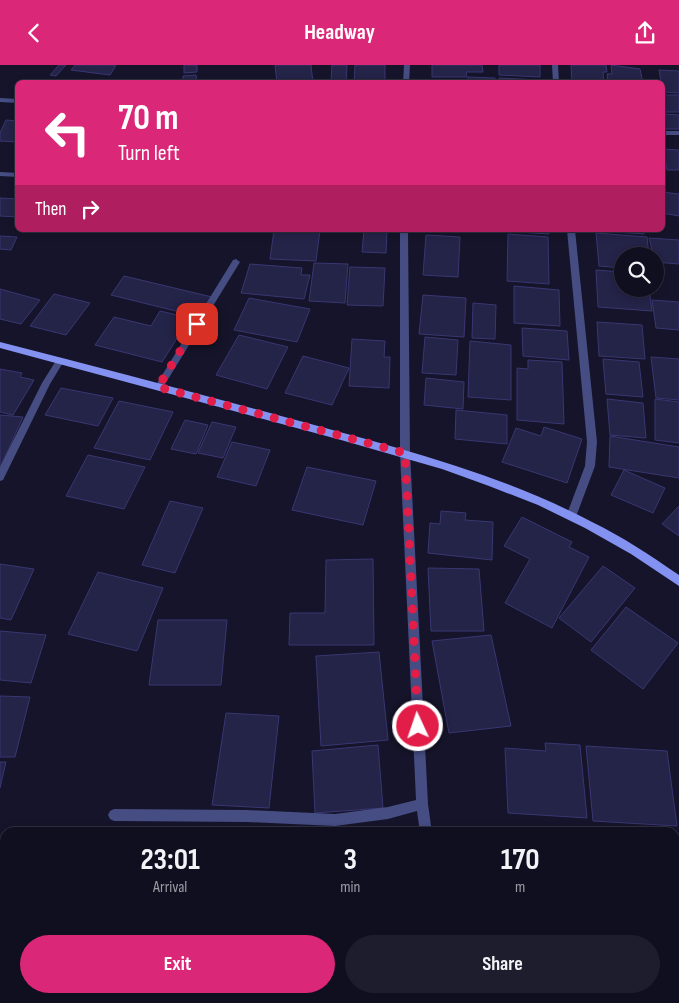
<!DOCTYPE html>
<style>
:root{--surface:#100f20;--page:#1e1d2d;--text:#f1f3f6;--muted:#9c9ca5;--line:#302f3e;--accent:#db2777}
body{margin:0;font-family:"Sofia Sans Condensed",sans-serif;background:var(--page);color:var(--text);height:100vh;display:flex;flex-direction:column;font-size:19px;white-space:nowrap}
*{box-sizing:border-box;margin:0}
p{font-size:16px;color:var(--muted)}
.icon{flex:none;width:28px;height:28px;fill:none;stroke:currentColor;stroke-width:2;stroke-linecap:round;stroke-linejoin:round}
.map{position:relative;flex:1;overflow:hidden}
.side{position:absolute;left:0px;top:762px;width:680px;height:176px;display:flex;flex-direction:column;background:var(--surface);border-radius:15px 15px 0 0;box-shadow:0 2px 8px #0003,0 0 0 1px var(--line)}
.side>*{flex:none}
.guide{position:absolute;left:15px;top:15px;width:650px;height:152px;border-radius:8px;box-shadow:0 2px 8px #0003,0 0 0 1px var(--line);background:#db2777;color:#fff;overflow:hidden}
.buttons{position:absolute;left:614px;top:182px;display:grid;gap:10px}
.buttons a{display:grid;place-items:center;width:50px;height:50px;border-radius:50%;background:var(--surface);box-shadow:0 2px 8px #0003,0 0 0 1px var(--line);font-size:25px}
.pin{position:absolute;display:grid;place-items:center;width:42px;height:42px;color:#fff;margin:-21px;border-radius:10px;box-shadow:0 2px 8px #0006}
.me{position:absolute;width:55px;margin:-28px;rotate:357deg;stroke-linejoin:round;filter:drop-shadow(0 0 4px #0008)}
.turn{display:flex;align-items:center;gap:18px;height:105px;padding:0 20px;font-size:22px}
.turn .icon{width:65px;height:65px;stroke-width:2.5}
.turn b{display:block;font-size:35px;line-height:42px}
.then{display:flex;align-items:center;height:48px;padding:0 20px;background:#0003;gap:10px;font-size:19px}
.eta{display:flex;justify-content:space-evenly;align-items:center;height:85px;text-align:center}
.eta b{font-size:30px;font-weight:700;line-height:35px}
.primary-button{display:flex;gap:10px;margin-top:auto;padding:10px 20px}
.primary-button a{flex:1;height:58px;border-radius:30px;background:var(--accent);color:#fff;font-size:20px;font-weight:700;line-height:58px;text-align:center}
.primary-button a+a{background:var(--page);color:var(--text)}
header{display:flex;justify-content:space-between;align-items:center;height:65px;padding:0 20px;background:var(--accent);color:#fff;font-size:22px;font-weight:700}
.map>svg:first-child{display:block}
.building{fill:#242348;stroke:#393772}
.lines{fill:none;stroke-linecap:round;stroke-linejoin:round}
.street{fill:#454d83;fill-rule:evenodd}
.secondary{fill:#8392f0;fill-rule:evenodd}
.route{stroke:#e11d48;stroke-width:9;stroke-dasharray:0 16.2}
</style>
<header><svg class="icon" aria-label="back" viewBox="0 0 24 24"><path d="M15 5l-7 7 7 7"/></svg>Headway<svg class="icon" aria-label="share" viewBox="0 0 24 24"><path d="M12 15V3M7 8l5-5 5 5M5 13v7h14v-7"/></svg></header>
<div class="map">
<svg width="679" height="938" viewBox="0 0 679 938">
<rect width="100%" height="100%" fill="#15142a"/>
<g class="building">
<polygon points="59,0 66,0 56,11 50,10"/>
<polygon points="75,0 116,0 110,10 71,5"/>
<polygon points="184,0 197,0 197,7 184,8"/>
<polygon points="275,0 311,0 313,18 277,18"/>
<polygon points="332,0 347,0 346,18 331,18"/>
<polygon points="355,0 385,0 385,18 354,18"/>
<polygon points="432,0 482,0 483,7 466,7 467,12 432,12"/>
<polygon points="499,0 540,0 540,12 499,10"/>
<polygon points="571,0 606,0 607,7 603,7 604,18 572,18"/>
<polygon points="611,0 640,4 643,18 608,18 607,9 612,9"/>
<polygon points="659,5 679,6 679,28 663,27"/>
<polygon points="196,10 197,18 183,18 183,11"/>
<polygon points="468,12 495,13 496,18 468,18"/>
<polygon points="499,13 540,15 540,18 499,18"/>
<rect x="662" y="30" width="17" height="17"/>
<polygon points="662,49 679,50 679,64 663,64"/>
<polygon points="6,55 18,56 18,77 0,76 0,68"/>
<polygon points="663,84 679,85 679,105 667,105"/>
<polygon points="662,127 679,129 679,151 662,148"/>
<polygon points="0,133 18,134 17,152 0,151"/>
<polygon points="274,165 320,165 316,196 270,194"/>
<polygon points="364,165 387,165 386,188 362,187"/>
<polygon points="549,165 549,169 502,166 502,165"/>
<polygon points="598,165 644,165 644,169 599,166"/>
<polygon points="596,168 647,172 649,191 622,191 622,203 599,201"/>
<polygon points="508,169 548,172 549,219 507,216"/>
<polygon points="426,170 460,172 458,212 423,210"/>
<polygon points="0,171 17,172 11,185 0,184"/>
<polygon points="649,173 679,175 679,199 655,197"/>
<polygon points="314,198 348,199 345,238 309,236"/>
<polygon points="250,199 302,203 301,210 310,210 304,234 241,228"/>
<polygon points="350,202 385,203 383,241 347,240"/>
<polygon points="596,205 622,207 622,224 649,224 652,246 598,242"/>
<polygon points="124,211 212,232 200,252 111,230"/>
<polygon points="514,221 559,225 560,261 514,258"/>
<polygon points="0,224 40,235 21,259 0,254"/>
<polygon points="54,229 90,238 66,270 30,261"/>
<polygon points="423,230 466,233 464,272 419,269"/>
<polygon points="249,233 310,244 297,277 234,265"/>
<polygon points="652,235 679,237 679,265 656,263"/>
<polygon points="473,238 496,240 495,274 472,273"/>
<polygon points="160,246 190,253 162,297 95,280 114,252 151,261"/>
<polygon points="597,257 642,260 645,294 599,291"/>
<polygon points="522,263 567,266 569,295 523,291"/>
<polygon points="239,270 288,282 267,324 216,310"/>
<polygon points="425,272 458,275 456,310 422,308"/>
<polygon points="352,274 385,276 384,292 390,292 389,323 349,321"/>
<polygon points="470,276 511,280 511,335 468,332"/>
<polygon points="303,291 349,303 332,340 285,328"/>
<polygon points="651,292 679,294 679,335 656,333"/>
<polygon points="603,294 639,297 643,332 606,329"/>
<polygon points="528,295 562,297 564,359 517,355 517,303 528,304"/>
<polygon points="0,304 22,308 20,312 34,315 13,350 0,347"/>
<polygon points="426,313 464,317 463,344 424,340"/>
<polygon points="61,323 113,333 98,361 45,350"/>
<polygon points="607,334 643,338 646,373 610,370"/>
<polygon points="655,334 679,337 679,378 655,375"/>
<polygon points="119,336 173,347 150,395 94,383"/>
<polygon points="456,345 507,350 507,379 455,374"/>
<polygon points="0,350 23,352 0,403"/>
<polygon points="185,355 208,360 196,389 171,384"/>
<polygon points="212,357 236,362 223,393 198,388"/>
<polygon points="544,362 582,374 567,418 502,397 516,363 541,371"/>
<polygon points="610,371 679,382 679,413 609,402"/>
<polygon points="232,377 270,385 256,421 217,412"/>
<polygon points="88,390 145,402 124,444 66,431"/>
<polygon points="307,402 376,416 363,460 292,445"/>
<polygon points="624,405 665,423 653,448 611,430"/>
<polygon points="170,436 203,443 175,508 142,500"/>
<polygon points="679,441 679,471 662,459"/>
<polygon points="441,446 466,448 465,455 493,457 492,495 428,488 430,458 440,459"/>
<polygon points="522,452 572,477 569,482 589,492 552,563 505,538 530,494 504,481"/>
<polygon points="373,494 374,580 289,580 290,548 325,548 326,495"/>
<polygon points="0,499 34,504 11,555 0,553"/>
<polygon points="603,501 635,523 591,577 559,553"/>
<polygon points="428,503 479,504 484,566 431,566"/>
<polygon points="98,507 163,523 137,586 68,569"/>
<polygon points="626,542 678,578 643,624 591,585"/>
<polygon points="158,555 227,555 221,620 149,620"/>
<polygon points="0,566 46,570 31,618 0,615"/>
<polygon points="491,570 511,661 449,668 432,576"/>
<polygon points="379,587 388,675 321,681 316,591"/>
<polygon points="0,631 30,632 15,692 0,692"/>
<polygon points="226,648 279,651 269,743 212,740"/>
<polygon points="545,678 580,680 587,753 508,748 505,683 546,686"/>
<polygon points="378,680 383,743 315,748 312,686"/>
<polygon points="586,681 667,686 677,761 593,756"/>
<polygon points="0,697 6,697 0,723"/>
<polygon points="675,781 679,784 679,866 675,862"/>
<rect x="0" y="841" width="5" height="78"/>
<polygon points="205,934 266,934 266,938 204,938"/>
<polygon points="277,934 324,934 325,938 277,938"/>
<polygon points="333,934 421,934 422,938 333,938"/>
<polygon points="510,934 582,934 582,938 511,938"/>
<polygon points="605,934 667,934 665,938 603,938"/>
</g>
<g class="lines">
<g class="street">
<polygon points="404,0 410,0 409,18 403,18"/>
<polygon points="552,0 558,0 559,18 553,18"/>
<polygon points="0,33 18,34 18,38 0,37"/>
<rect x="662" y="66" width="17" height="4"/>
<polygon points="0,107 18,108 18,112 0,111"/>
<polygon points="400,165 408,165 410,388 428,739 432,768 420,768 417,746 388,754 335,761 247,757 114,756 110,754 108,750 110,746 114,744 247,745 335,749 388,742 416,735 400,388"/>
<polygon points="567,165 575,165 597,377 595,401 577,449 575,452 569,452 567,449 585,401 587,377"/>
<polygon points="236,194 240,197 162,324 156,324 155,322 156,320 233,195"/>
<polygon points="60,293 64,296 50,319 3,415 0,416 0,402 42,318 57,294"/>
<polygon points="447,934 461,934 462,938 448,938"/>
</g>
<path class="secondary" d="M0,277c94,24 188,49 281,74 106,29 214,55 311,106 31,15 59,34 87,53v11l-48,-32 -46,-26 -47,-23 -49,-19 -47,-17 -101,-29 -341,-92z"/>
</g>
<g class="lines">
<polyline class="route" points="197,259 158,322 405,388 418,661"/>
</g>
</svg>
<div class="buttons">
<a><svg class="icon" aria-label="search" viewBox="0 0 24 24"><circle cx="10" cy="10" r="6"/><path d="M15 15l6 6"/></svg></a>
</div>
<div class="pin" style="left:197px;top:259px;background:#d93025"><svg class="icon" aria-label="arrive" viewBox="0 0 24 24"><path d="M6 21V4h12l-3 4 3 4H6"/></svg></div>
<svg class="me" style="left:418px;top:661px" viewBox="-20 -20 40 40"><circle r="17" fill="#e11d48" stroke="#fff" stroke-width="3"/><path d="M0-11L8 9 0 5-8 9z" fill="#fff"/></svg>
<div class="guide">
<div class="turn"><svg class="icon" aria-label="left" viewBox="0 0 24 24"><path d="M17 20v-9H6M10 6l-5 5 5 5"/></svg><div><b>70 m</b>Turn left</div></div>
<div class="then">Then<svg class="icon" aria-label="right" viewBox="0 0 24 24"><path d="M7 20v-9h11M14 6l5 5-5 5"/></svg></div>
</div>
<section class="side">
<div class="eta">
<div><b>23:01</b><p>Arrival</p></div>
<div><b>3</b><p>min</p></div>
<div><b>170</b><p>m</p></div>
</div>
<div class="primary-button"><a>Exit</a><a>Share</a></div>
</section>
</div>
